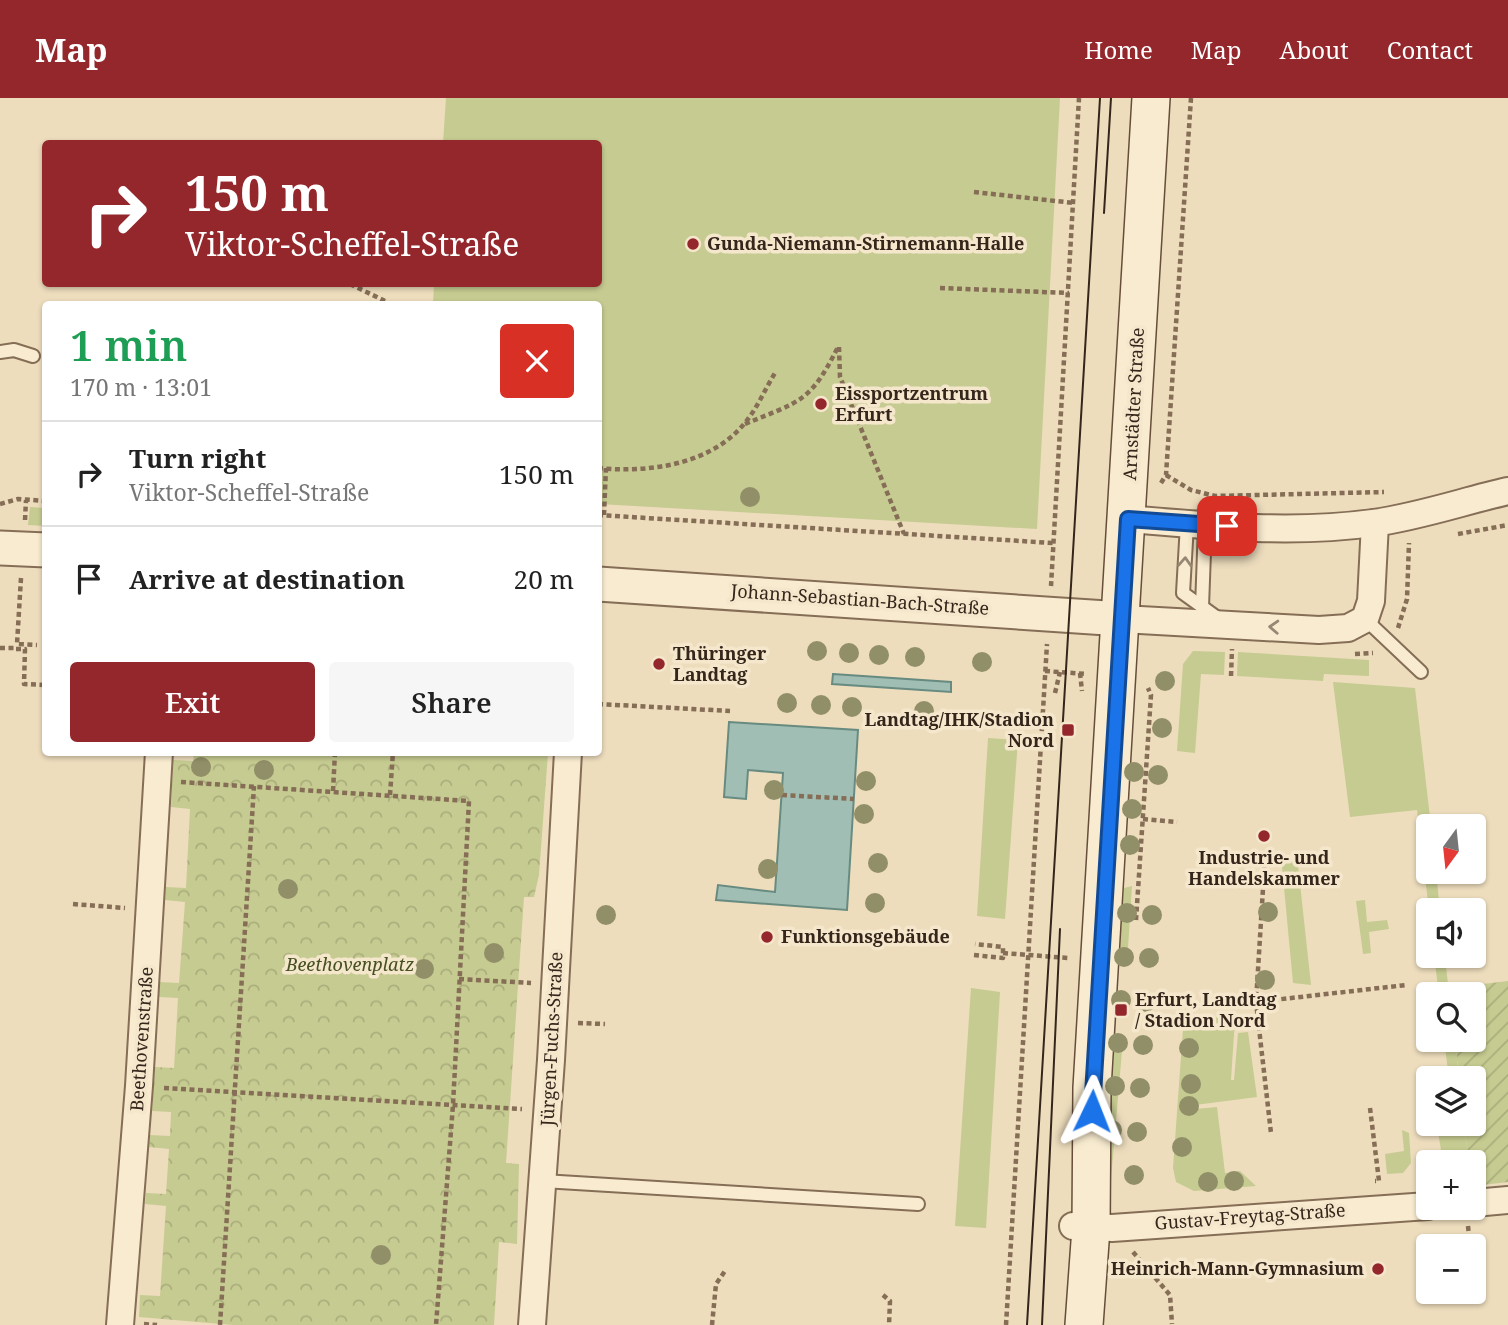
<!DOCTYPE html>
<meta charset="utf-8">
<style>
:root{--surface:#fff;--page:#f6f6f6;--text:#222;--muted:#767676;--line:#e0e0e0;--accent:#93272b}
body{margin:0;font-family:"Noto Serif",serif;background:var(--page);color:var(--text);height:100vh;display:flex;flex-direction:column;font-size:26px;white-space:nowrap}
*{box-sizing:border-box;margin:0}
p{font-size:23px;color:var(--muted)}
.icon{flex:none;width:38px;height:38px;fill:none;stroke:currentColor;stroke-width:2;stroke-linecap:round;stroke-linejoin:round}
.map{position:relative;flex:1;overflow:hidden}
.details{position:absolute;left:42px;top:203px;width:560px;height:455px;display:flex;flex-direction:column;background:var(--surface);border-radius:7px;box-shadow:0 2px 5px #0004}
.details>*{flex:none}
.banner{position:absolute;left:42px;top:42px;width:560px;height:147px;border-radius:7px;box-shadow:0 2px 5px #0004;background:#93272b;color:#fff;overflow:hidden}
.needle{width:46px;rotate:195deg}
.fabs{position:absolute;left:1416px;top:716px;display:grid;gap:14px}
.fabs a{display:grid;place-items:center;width:70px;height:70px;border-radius:7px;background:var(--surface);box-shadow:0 2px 5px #0004;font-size:35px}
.pin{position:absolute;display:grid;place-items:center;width:60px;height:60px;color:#fff;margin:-30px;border-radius:14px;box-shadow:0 4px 10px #0006}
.me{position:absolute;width:77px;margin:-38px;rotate:2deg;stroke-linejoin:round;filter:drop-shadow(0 0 5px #0008)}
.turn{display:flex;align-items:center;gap:24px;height:147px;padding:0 28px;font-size:32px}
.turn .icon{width:91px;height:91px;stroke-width:2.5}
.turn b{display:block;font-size:49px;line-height:60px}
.round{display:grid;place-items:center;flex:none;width:74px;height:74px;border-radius:7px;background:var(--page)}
.summary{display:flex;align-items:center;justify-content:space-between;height:119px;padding:0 28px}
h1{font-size:42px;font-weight:600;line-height:52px;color:#1e9e55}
.primary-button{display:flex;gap:14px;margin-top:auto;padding:14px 28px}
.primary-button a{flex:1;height:80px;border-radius:7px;background:var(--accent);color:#fff;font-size:28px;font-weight:600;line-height:80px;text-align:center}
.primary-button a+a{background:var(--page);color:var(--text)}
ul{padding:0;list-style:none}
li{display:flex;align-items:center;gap:21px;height:105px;padding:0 28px;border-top:2px solid var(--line)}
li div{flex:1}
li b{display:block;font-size:26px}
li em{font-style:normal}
header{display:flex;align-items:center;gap:42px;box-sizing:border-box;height:98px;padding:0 35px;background:var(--accent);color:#fff}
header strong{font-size:33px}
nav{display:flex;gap:38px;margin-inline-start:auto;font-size:24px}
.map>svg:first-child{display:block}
.grass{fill:#c6cb91}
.forest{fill:url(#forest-crowns)}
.garden{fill:url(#garden-furrows)}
.water{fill:#a0beb4;stroke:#688b81;stroke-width:2}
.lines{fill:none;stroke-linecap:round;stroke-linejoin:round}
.service-casing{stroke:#856d56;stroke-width:16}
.minor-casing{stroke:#856d56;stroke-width:30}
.tertiary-casing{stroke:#856d56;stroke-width:37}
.secondary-casing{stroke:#664e3a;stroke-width:40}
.path{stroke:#856d56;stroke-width:4.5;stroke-dasharray:5 3.5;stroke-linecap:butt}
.service{stroke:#f8ebcf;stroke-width:12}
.minor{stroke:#f8ebcf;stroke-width:26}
.tertiary{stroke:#f8ebcf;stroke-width:33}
.secondary{stroke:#f8ebcf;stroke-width:37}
.tram{stroke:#34261b;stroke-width:2}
.tree{fill:#918f68}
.oneway{stroke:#968875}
.route-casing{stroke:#114b97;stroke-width:18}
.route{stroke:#1a73e8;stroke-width:12}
.poi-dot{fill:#93272b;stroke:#f5e7cc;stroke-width:2.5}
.labels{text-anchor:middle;stroke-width:7;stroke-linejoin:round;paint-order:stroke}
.poi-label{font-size:18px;font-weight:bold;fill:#34261b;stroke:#f5e7cc;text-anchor:start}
.street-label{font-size:18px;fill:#34261b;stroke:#f5e7cc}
.park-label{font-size:18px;font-style:italic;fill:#465022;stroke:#f5e7cc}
</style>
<header>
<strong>Map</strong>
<nav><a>Home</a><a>Map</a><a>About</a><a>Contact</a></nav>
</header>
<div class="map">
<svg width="1508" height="1227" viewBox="0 0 1508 1227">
<defs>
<pattern id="forest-crowns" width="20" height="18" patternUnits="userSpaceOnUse" patternTransform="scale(1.75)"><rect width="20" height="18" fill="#c6cb91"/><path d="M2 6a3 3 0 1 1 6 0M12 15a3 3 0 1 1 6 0" fill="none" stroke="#abae7c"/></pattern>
<pattern id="garden-furrows" width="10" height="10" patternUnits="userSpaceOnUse" patternTransform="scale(1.75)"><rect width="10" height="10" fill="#c6cb91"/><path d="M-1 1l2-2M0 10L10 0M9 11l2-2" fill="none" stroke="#abae7c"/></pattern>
</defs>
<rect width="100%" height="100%" fill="#edddbd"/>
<g class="grass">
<polygon points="446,0 1060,0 1037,431 599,406 598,206 433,206 434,186 598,186 598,46 443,45"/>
<polygon points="30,409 45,410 45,428 28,427"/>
<polygon points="1193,553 1225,554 1224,577 1201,576 1195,655 1177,653 1183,566"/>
<polygon points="1238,554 1369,562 1369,578 1324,576 1323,583 1237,578"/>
<polygon points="1333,584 1415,590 1431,728 1428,728 1428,774 1436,774 1440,812 1429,812 1417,712 1350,719"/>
<polygon points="988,640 1018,642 1005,821 977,818"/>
<polygon points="1281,758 1297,758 1311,887 1293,885"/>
<polygon points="1132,788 1127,865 1119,865 1124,790"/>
<polygon points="1365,802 1367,824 1387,822 1389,831 1369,834 1371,855 1363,856 1356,803"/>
<polygon points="1434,858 1445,858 1449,896 1439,896"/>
<polygon points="971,890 1000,894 986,1130 955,1128"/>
<polygon points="1184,917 1235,921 1231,982 1234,982 1238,935 1248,934 1257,999 1195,1007 1196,1011 1217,1009 1225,1075 1240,1073 1256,1088 1194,1093 1176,1084 1173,1070"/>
<polygon points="1115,940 1123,941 1109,1105 1105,1103"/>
<polygon points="1444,942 1455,942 1459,980 1449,980"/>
<polygon points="1464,1026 1469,1064 1443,1064 1437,1028"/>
<polygon points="1402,1032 1409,1035 1411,1065 1403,1075 1387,1076 1385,1056 1404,1053"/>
</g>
<polygon class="forest" points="194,654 548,655 539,777 534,799 524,799 506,1065 519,1066 517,1146 499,1144 494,1227 233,1227 139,1219 140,1197 160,1198 166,1108 145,1106 146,1095 166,1096 169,1051 149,1049 150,1037 170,1038 171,1014 152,1013 155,969 174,970 178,900 158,899 159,884 179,885 185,804 165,802 166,789 186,790 190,711 171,709 173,662 193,663"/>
<polygon class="garden" points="1508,883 1508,1084 1474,1088 1474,1064 1469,1064 1464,1026 1474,1026 1474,980 1459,980 1455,942 1474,942 1474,896 1449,896 1449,890"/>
<g class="water">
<polygon points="833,576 951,584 951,594 832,586"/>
<polygon points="729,624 858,632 847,812 716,802 718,787 775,794 783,675 748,672 746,701 724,699"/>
</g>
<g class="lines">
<defs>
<g id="service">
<polyline points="0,254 14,252 33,258"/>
<polyline points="1187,426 1183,495 1219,521"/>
<polyline points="1202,509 1205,427"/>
<polyline points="1365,521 1421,574"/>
<polyline points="543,1083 918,1106"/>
</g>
<g id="minor">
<path d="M1128,421c81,7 164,15 245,4 45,-6 91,-22 135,-32"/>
<polyline points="1122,521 1319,532 1348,530 1365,521 1371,503 1375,425"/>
<polyline points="1474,1105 1508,1102"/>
<polyline points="1073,1128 1112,1130 1428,1108"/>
<polyline points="120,1227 139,988 159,654"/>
<polyline points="532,1227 551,962 568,654"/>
</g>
<g id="tertiary">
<polyline points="0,450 46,452"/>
<polyline points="598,486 1122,521"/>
</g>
<polyline id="secondary" points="1084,1227 1091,1130 1092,990 1151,0"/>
</defs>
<use href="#service" class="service-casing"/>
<use href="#minor" class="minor-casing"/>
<use href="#tertiary" class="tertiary-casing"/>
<use href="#secondary" class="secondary-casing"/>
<g class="path">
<polyline points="974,94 1074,105"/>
<polyline points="350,186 385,203"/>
<polyline points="940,190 1069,195"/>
<polyline points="839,249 840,279 904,436"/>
<path d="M745,326c55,-23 65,-21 93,-77"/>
<path d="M598,370c50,5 112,-3 146,-44 13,-15 21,-35 31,-51"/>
<polyline points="1166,377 1191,392 1215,398 1384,394"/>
<polyline points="1161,385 1166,377 1191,0"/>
<polyline points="0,406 18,401 46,403"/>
<polyline points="598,417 1053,445"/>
<polyline points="604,417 606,370"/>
<polyline points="25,422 26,402"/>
<polyline points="1458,436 1508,427"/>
<polyline points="21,480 17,546 37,547"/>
<polyline points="1051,488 1079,0"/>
<polyline points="1398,530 1407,501 1409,445"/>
<polyline points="0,550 17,550"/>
<polyline points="16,551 25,551 24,586 46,587"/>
<polyline points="1355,556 1373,555"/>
<polyline points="1045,573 1086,576"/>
<polyline points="1080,575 1082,593"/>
<polyline points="1231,578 1232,551"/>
<polyline points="1055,595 1060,574"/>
<polyline points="598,606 730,613"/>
<polyline points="181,684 469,703 453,1007 436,1227"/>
<polyline points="333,693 335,654"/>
<polyline points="390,697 393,654"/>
<polyline points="782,697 854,701"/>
<polyline points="1143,721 1177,724"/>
<polyline points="1265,758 1256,904 1271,1035"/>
<polyline points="73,806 125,810"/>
<polyline points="1136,822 1151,597 1148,590"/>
<polyline points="1003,855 1068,860"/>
<polyline points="974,857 1003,860 1003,849 975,846"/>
<polyline points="459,881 531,885"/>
<polyline points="1256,904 1406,887"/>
<polyline points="578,925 605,926"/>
<polyline points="164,990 522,1011"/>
<polyline points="1370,1010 1379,1083 1375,1083"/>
<polyline points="1468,1128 1470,1148"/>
<polyline points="1133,1154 1170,1197 1172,1226"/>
<polyline points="883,1197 890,1203 889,1227"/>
<polyline points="144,1226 157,1227"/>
<polyline points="220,1227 254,688"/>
<polyline points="712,1227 716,1186 725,1173"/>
<polyline points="1006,1227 1047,546"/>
</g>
<use href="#service" class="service"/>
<use href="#minor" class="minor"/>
<use href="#tertiary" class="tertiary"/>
<use href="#secondary" class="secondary"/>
<g class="tram">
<polyline points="1104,115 1111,0"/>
<polyline points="1027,1227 1100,0"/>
<polyline points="1042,1227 1060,831"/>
</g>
</g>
<g class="tree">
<circle cx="750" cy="399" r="10"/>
<circle cx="817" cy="553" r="10"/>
<circle cx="849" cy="555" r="10"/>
<circle cx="879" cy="557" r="10"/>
<circle cx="915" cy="559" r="10"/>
<circle cx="982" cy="564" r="10"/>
<circle cx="1165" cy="583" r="10"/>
<circle cx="787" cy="605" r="10"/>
<circle cx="821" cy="607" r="10"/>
<circle cx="852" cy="609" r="10"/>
<circle cx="924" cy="613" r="10"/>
<circle cx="1162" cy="630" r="10"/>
<circle cx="201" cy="669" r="10"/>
<circle cx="264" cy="672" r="10"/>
<circle cx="1134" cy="674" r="10"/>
<circle cx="1158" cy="677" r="10"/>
<circle cx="866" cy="683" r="10"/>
<circle cx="774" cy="692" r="10"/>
<circle cx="1132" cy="711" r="10"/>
<circle cx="864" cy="716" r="10"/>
<circle cx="1130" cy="747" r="10"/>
<circle cx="878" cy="765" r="10"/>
<circle cx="768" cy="771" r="10"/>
<circle cx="288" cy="791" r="10"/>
<circle cx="875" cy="805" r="10"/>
<circle cx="1268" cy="814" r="10"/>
<circle cx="1127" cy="815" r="10"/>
<circle cx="606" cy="817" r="10"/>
<circle cx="1152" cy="817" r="10"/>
<circle cx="494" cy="855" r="10"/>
<circle cx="1124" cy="859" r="10"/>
<circle cx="1149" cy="860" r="10"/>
<circle cx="424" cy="871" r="10"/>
<circle cx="1265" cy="882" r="10"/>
<circle cx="1121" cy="902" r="10"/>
<circle cx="1146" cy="904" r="10"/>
<circle cx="1118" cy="945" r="10"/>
<circle cx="1143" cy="947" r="10"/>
<circle cx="1189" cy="950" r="10"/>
<circle cx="1191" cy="986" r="10"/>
<circle cx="1115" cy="988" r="10"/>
<circle cx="1140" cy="990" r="10"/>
<circle cx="1189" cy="1008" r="10"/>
<circle cx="1112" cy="1032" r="10"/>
<circle cx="1137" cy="1034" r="10"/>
<circle cx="1182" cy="1049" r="10"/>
<circle cx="1134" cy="1077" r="10"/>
<circle cx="1234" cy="1083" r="10"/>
<circle cx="1208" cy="1084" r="10"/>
<circle cx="381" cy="1157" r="10"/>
</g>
<defs><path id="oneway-chevron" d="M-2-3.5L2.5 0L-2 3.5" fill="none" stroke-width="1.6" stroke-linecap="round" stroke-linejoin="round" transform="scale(1.75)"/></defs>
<g class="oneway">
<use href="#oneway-chevron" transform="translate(1185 464) rotate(-87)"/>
<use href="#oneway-chevron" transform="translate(1274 529) rotate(-177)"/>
</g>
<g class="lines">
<defs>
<polyline id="route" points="1092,1013 1128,421 1227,428"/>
</defs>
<use href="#route" class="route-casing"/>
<use href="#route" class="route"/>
</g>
<g class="poi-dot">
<circle cx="693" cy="146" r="7"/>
<circle cx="821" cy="306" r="7"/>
<circle cx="659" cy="566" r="7"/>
<rect x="1061" y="625" width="14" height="14" rx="3.5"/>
<circle cx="1264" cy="738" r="7"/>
<circle cx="767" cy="839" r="7"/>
<rect x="1114" y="905" width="14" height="14" rx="3.5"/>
<circle cx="1378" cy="1171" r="7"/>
</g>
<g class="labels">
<g class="poi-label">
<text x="707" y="152">Gunda-Niemann-Stirnemann-Halle</text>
<text x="835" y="302">Eissportzentrum<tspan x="835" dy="21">Erfurt</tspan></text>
<text x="673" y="562">Thüringer<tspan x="673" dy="21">Landtag</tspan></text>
<text x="1054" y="628" text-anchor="end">Landtag/IHK/Stadion<tspan x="1054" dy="21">Nord</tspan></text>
<text x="1264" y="766" text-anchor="middle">Industrie- und<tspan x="1264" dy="21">Handelskammer</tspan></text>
<text x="781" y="845">Funktionsgebäude</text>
<text x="1135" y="908">Erfurt, Landtag<tspan x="1135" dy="21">/ Stadion Nord</tspan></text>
<text x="1364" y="1177" text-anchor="end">Heinrich-Mann-Gymnasium</text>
</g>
<g class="street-label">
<text transform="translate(1134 306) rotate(-87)" y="6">Arnstädter Straße</text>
<text transform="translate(860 502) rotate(4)" y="6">Johann-Sebastian-Bach-Straße</text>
<text transform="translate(142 941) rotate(-86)" y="6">Beethovenstraße</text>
<text transform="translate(552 941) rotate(-87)" y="6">Jürgen-Fuchs-Straße</text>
<text transform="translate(1250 1119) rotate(-4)" y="6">Gustav-Freytag-Straße</text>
</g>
<g class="park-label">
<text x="350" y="873">Beethovenplatz</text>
</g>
</g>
</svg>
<div class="fabs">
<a><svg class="needle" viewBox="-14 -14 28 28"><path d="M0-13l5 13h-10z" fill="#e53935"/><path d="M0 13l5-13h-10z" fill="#767676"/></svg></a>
<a><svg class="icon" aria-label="sound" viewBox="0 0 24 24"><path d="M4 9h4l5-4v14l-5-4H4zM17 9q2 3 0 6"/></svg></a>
<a><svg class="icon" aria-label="search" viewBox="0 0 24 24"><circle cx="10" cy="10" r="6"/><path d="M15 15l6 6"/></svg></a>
<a><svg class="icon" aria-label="layers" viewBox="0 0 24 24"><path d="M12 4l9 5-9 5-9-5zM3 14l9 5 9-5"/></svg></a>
<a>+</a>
<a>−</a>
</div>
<div class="pin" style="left:1227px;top:428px;background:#d93025"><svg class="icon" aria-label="arrive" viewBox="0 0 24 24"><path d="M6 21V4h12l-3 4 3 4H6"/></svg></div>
<svg class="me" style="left:1092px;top:1013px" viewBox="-20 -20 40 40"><path d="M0-17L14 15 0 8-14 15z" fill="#1a73e8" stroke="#fff" stroke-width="4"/></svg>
<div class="banner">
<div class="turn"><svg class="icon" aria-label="right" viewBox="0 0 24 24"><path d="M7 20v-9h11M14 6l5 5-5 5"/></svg><div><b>150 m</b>Viktor-Scheffel-Straße</div></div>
</div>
<section class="details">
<div class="summary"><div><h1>1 min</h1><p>170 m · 13:01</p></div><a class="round" style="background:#d93025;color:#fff"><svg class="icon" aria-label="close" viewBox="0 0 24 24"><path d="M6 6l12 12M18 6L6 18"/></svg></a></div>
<ul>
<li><svg class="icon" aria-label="right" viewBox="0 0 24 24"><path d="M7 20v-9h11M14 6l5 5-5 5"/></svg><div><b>Turn right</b><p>Viktor-Scheffel-Straße</p></div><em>150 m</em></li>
<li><svg class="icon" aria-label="arrive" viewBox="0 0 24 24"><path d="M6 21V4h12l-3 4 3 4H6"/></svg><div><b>Arrive at destination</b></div><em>20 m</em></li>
</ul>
<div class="primary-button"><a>Exit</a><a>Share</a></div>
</section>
</div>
